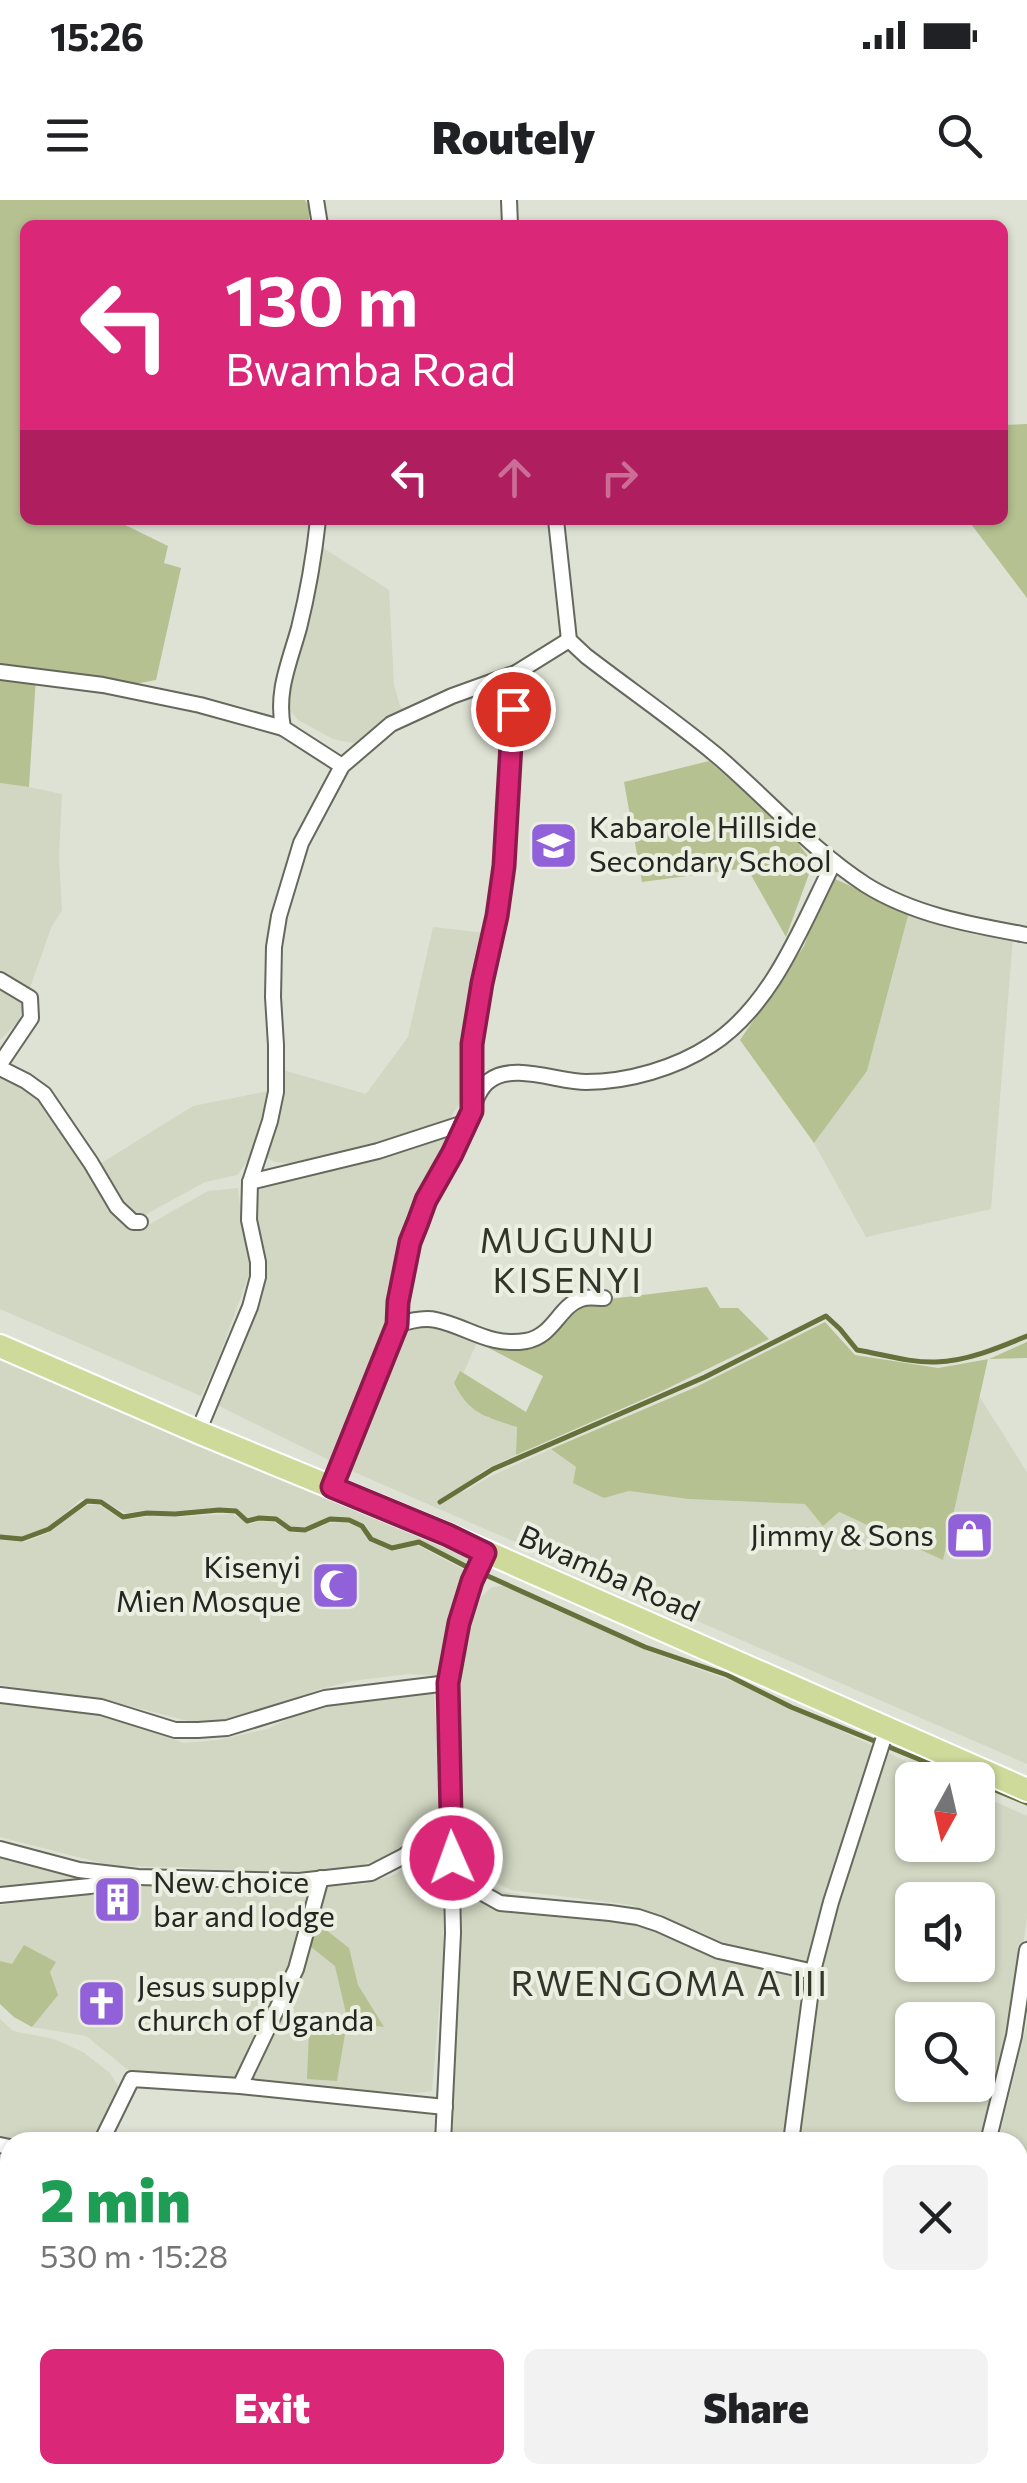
<!DOCTYPE html>
<meta charset="utf-8">
<style>
:root{--surface:#fff;--page:#f2f2f2;--text:#202124;--muted:#757577;--accent:#db2777}
body{margin:0;font-family:Commissioner,sans-serif;background:var(--page);color:var(--text);height:100vh;display:flex;flex-direction:column;font-size:38px;white-space:nowrap}
*{box-sizing:border-box;margin:0}
p{font-size:32px;color:var(--muted)}
.icon{flex:none;width:55px;height:55px;fill:none;stroke:currentColor;stroke-width:2;stroke-linecap:round;stroke-linejoin:round}
.map{position:relative;flex:1;overflow:hidden}
.sheet{position:absolute;left:0px;top:1932px;width:1028px;height:352px;display:flex;flex-direction:column;background:var(--surface);border-radius:30px 30px 0 0;box-shadow:0 2px 8px #0004}
.sheet>*{flex:none}
.top-card{position:absolute;left:20px;top:20px;width:988px;height:305px;border-radius:15px;box-shadow:0 2px 8px #0004;background:#db2777;color:#fff;overflow:hidden}
.needle{width:65px;rotate:188deg}
.tools{position:absolute;left:895px;top:1562px;display:grid;gap:20px}
.tools a{display:grid;place-items:center;width:100px;height:100px;border-radius:15px;background:var(--surface);box-shadow:0 2px 8px #0004;font-size:50px}
.pin{position:absolute;display:grid;place-items:center;width:85px;height:85px;color:#fff;margin:-42px;border:5px solid #fff;border-radius:50%;box-shadow:0 2px 10px #0007}
.me{position:absolute;width:110px;margin:-55px;rotate:358deg;stroke-linejoin:round;filter:drop-shadow(0 0 8px #0008)}
.turn{display:flex;align-items:center;gap:35px;height:210px;padding:0 40px;font-size:45px}
.turn .icon{width:130px;height:130px;stroke-width:2.5}
.turn b{display:block;font-size:70px;line-height:85px}
.lanes{display:flex;align-items:center;height:95px;padding:0 40px;background:#0003;justify-content:center;gap:50px;direction:ltr}
.lanes .off{opacity:.35}
.round{display:grid;place-items:center;flex:none;width:105px;height:105px;border-radius:15px;background:var(--page)}
.summary{display:flex;align-items:center;justify-content:space-between;height:170px;padding:0 40px}
h1{font-size:60px;font-weight:800;line-height:75px;color:#1e9e55}
.primary-button{display:flex;gap:20px;margin-top:auto;padding:20px 40px}
.primary-button a{flex:1;height:115px;border-radius:15px;background:var(--accent);color:#fff;font-size:40px;font-weight:800;line-height:115px;text-align:center}
.primary-button a+a{background:var(--page);color:var(--text)}
.status{display:flex;justify-content:space-between;align-items:center;height:70px;padding:0 50px;background:var(--surface);direction:ltr}
.status svg{height:28px;fill:currentColor}
header{display:flex;justify-content:space-between;align-items:center;height:130px;padding:0 40px;background:var(--surface);font-size:45px;font-weight:800}
.map>svg:first-child{display:block}
.built{fill:#d1d7c2;fill-rule:evenodd}
.green{fill:#b5c191}
.lines{fill:none;stroke-linecap:round;stroke-linejoin:round}
.stream{stroke:#65703a;stroke-width:5}
.street-casing{stroke:#65685c;stroke-width:18}
.secondary-casing{stroke:#65685c;stroke-width:24}
.primary-casing{stroke:#fff;stroke-width:26}
.street{stroke:#fff;stroke-width:14}
.secondary{stroke:#e6eccd;stroke-width:20}
.primary{stroke:#cdda9a;stroke-width:22}
.route-casing{stroke:#8e194d;stroke-width:25}
.route{stroke:#db2777;stroke-width:18}
.labels{text-anchor:middle;stroke-width:8;stroke-linejoin:round;paint-order:stroke}
.poi-label{font-size:30px;fill:#252621;stroke:#ebefe1;text-anchor:start}
.street-label{font-size:30px;fill:#252621;stroke:#ebefe1}
.quarter-label{font-size:35px;letter-spacing:2.5px;fill:#32352a;stroke:#ebefe1}
</style>
<div class="status"><b>15:26</b><svg viewBox="0 0 49 12"><path d="M0 12V9h3v3zM5 12V6h3v6zM10 12V3h3v9zM15 12V0h3v12zM26 1h20v11H26zM47 4h2v5h-2z"/></svg></div>
<header><svg class="icon" aria-label="menu" viewBox="0 0 24 24"><path d="M4 6h16M4 12h16M4 18h16"/></svg>Routely<svg class="icon" aria-label="search" viewBox="0 0 24 24"><circle cx="10" cy="10" r="6"/><path d="M15 15l6 6"/></svg></header>
<div class="map">
<svg width="1027" height="2283" viewBox="0 0 1027 2283">
<rect width="100%" height="100%" fill="#dee2d4"/>
<g class="built">
<polygon points="317,344 389,390 394,485 400,506 403,509 390,516 358,544 333,539 298,520 279,498"/>
<polygon points="0,583 29,587 62,594 59,657 62,710 51,728 18,822 0,840"/>
<polygon points="909,712 975,735 1013,738 991,1009 866,1037 814,943 867,871"/>
<polygon points="433,727 486,733 463,864 460,903 448,921 352,954 299,964 275,962 267,958 284,892 283,870 366,894 408,837"/>
<polygon points="0,875 36,888 95,967 193,906 269,891 252,955 237,975 205,982 134,1021 141,1029 208,991 238,988 242,1025 250,1054 250,1072 217,1162 201,1196 0,1109"/>
<polygon points="444,934 451,935 453,941 417,999 401,1045 391,1131 375,1175 333,1262 213,1203 257,1102 253,999 259,986"/>
<polygon points="435,1123 454,1129 477,1142 463,1174 461,1172 486,1217 517,1227 516,1255 482,1271 464,1289 462,1293 493,1275 551,1249 576,1267 604,1298 629,1291 688,1299 805,1304 838,1312 943,1359 979,1196 1027,1272 1027,1564 347,1269 365,1214 392,1159 399,1133 415,1125"/>
<polygon points="0,1156 415,1332 472,1359 468,1364 421,1340 393,1346 373,1338 365,1324 351,1319 331,1317 304,1328 290,1327 279,1318 263,1316 247,1318 238,1310 173,1312 147,1310 125,1313 101,1299 81,1299 49,1327 21,1337 0,1335"/>
<polygon points="87,1305 99,1305 123,1320 151,1316 175,1317 232,1314 250,1324 259,1321 274,1322 291,1332 306,1333 329,1323 345,1322 359,1327 372,1342 394,1351 417,1345 464,1370 445,1435 440,1476 408,1474 352,1481 317,1490 261,1513 220,1521 188,1521 111,1501 0,1485 0,1340 25,1342 48,1333"/>
<path d="M504,1386l144,65 94,34 204,95h-34v65h66v-51l49,22v101l-15,106 -10,26 -22,93h-529l11,-227 -3,-44 15,3 27,17 52,10 46,2 71,21 43,21 94,24 -75,-22 -29,-14 -72,-28 -120,-15 -21,-10 -22,-18 -6,-16 -10,-145 8,-65 14,-32 18,-17zM912,1700h66v65h-66zM912,1820h66v65h-66z"/>
<polygon points="407,1492 434,1493 441,1607 399,1652 362,1665 304,1672 248,1672 177,1667 113,1666 0,1637 0,1498 108,1515 184,1543 218,1540 267,1529 310,1509"/>
<polygon points="439,1641 443,1652 443,1760 432,1891 416,1893 137,1877 86,1836 32,1827 14,1817 0,1804 0,1705 139,1685 264,1691 365,1684 396,1674 425,1649"/>
<polygon points="0,1655 92,1675 92,1680 0,1690"/>
<polygon points="0,1819 13,1831 54,1839 83,1852 110,1873 118,1886 92,1942 23,1942 0,1938"/>
<polygon points="1027,1823 1027,2105 1018,2103 1018,1942 998,1942"/>
<polygon points="0,1955 10,1956 10,2080 0,2104"/>
<rect x="451" y="2275" width="530" height="8"/>
</g>
<g class="green">
<polygon points="0,0 305,0 309,7 309,25 25,25 25,320 115,320 168,346 164,363 181,368 156,480 129,485 36,477 29,587 0,583"/>
<polygon points="1027,224 1027,398 968,320 1002,320 1003,225"/>
<polygon points="709,561 788,630 813,663 786,737 747,668 642,682 624,582"/>
<polygon points="835,679 909,712 867,871 814,943 740,840 804,746 827,685"/>
<path d="M707,1087l13,21h18l31,31 -109,53 -144,63 1,-28c-31,-10 -48,-13 -63,-44l6,-12 66,41 17,-36 -66,-34 6,-5 13,3 48,-9 39,-38 25,-2 2,8z"/>
<polygon points="825,1122 855,1155 938,1168 989,1159 1027,1142 1027,1158 988,1159 943,1360 839,1312 823,1326 805,1304 688,1299 629,1291 604,1298 573,1283 576,1267 551,1249 696,1187"/>
<polygon points="316,1722 349,1748 358,1785 384,1827 348,1822 335,1766 301,1739"/>
<polygon points="24,1745 56,1762 50,1772 58,1795 32,1827 14,1817 0,1804 0,1761 12,1764"/>
<polygon points="309,1833 345,1834 337,1881 307,1879"/>
<polygon points="471,2275 664,2275 692,2281 691,2283 471,2283"/>
<polygon points="870,2275 977,2275 978,2283 837,2283 838,2279"/>
</g>
<g class="lines">
<g class="stream">
<path d="M440,1302l53,-33 212,-92 121,-61 14,13 17,21c25,4 53,13 79,12 31,-1 62,-14 91,-26"/>
<polyline points="0,1337 22,1339 49,1329 87,1301 101,1302 123,1317 147,1313 175,1314 219,1310 236,1311 247,1321 259,1318 276,1319 290,1329 305,1330 330,1319 349,1320 362,1326 371,1339 392,1348 419,1342 471,1369"/>
<polyline points="481,1373 645,1447 727,1475 791,1507 970,1580"/>
<polyline points="978,1583 1027,1603"/>
</g>
<defs>
<g id="street">
<polyline points="316,0 320,25"/>
<polyline points="509,0 510,25"/>
<path d="M318,320c-4,37 -10,72 -19,108 -10,36 -23,63 -16,100l59,38"/>
<path d="M556,320l13,120 17,16c43,33 88,64 129,98 51,43 95,95 151,131 48,30 106,40 161,50"/>
<polyline points="0,472 103,485 200,505 283,528"/>
<polyline points="0,780 30,798 31,818 0,864"/>
<polyline points="0,868 26,881 44,894 91,963 117,1007 133,1022 140,1022"/>
<polyline points="472,905 472,845 482,783 497,716 504,666 516,473"/>
<path d="M250,982l128,-31 89,-29c6,-13 10,-32 22,-41 23,-19 70,1 97,1 42,0 90,-14 125,-37 62,-40 91,-120 123,-183"/>
<path d="M397,1125c12,-4 26,-8 39,-5 33,7 53,27 90,21 28,-5 33,-35 55,-42 7,-3 15,-1 23,-1"/>
<polyline points="198,1232 250,1107 258,1077 258,1062 249,1020 250,982 270,921 276,892 276,845 273,797 274,747 279,716 301,643 342,566 391,524 452,496 516,473 569,440"/>
<path d="M332,1287l65,-162c3,-42 11,-87 29,-125 13,-26 29,-51 41,-78"/>
<polyline points="0,1495 101,1507 175,1530 198,1530 227,1528 325,1498 448,1483"/>
<polyline points="0,1649 79,1670 138,1677 299,1681 371,1673 404,1656 451,1620"/>
<polyline points="453,1659 457,1668 464,1676 484,1694 500,1703 610,1713 638,1717 659,1724 719,1751 814,1772"/>
<polyline points="0,1695 90,1686 122,1680"/>
<polyline points="240,1886 296,1769 321,1678"/>
<polyline points="101,1942 132,1879 240,1886 445,1907"/>
<polyline points="443,1942 453,1733 448,1483 459,1423 472,1381"/>
<polyline points="791,1942 814,1767 831,1702 887,1528"/>
<polyline points="988,1942 1014,1836 1027,1750"/>
<polyline points="0,1945 10,1947"/>
<polyline points="1018,2112 1027,2115"/>
<polyline points="0,2145 10,2109"/>
<polyline points="327,2275 328,2283"/>
<polyline points="443,2275 443,2283"/>
</g>
<polyline id="secondary" points="472,1381 485,1353"/>
<polyline id="primary" points="0,1146 198,1232 448,1335 1027,1590"/>
</defs>
<use href="#street" class="street-casing"/>
<use href="#secondary" class="secondary-casing"/>
<use href="#primary" class="primary-casing"/>
<use href="#street" class="street"/>
<use href="#secondary" class="secondary"/>
<use href="#primary" class="primary"/>
</g>
<g class="lines">
<defs>
<polyline id="route" points="452,1658 448,1483 459,1423 472,1381 485,1353 448,1335 332,1287 397,1125 398,1102 410,1042 418,1022 426,1000 452,954 472,911 472,844 482,783 497,716 504,666 513,509"/>
</defs>
<use href="#route" class="route-casing"/>
<use href="#route" class="route"/>
</g>
<defs>
<symbol id="school-square" viewBox="-11 -11 22 22"><rect x="-9" y="-9" width="18" height="18" rx="4" fill="#9161da" stroke="#ebefe1"/><path d="M0-5L7-2L0 1L-7-2ZM-4 1L0 2.5L4 1V4Q0 6-4 4Z" fill="#fff"/></symbol>
<symbol id="shop-square" viewBox="-11 -11 22 22"><rect x="-9" y="-9" width="18" height="18" rx="4" fill="#9161da" stroke="#ebefe1"/><path d="M-5-2.5h2.3a2.7 3.5 0 0 1 5.4 0H5L5.5 6h-11ZM-1.5-2.5h3a1.5 2.3 0 0 0-3 0Z" fill="#fff"/></symbol>
<symbol id="mosque-square" viewBox="-11 -11 22 22"><rect x="-9" y="-9" width="18" height="18" rx="4" fill="#9161da" stroke="#ebefe1"/><path d="M3.5-4.9A6 6 0 1 0 3.5 4.9A5 5 0 1 1 3.5-4.9Z" fill="#fff"/></symbol>
<symbol id="building-square" viewBox="-11 -11 22 22"><rect x="-9" y="-9" width="18" height="18" rx="4" fill="#9161da" stroke="#ebefe1"/><path d="M-4-6H4V6H1V3H-1V6H-4ZM-2.5-4.3h1.7v1.8h-1.7ZM.8-4.3h1.7v1.8H.8ZM-2.5-1h1.7V.8h-1.7ZM.8-1h1.7V.8H.8Z" fill="#fff"/></symbol>
<symbol id="church-square" viewBox="-11 -11 22 22"><rect x="-9" y="-9" width="18" height="18" rx="4" fill="#9161da" stroke="#ebefe1"/><path d="M-1.2-6h2.4v3.5h3.3v2.4h-3.3V6h-2.4V-.1h-3.3v-2.4h3.3Z" fill="#fff"/></symbol>
</defs>
<g fill-rule="evenodd">
<use href="#school-square" x="526" y="618" width="55" height="55"/>
<use href="#shop-square" x="942" y="1308" width="55" height="55"/>
<use href="#mosque-square" x="308" y="1358" width="55" height="55"/>
<use href="#building-square" x="90" y="1672" width="55" height="55"/>
<use href="#church-square" x="74" y="1776" width="55" height="55"/>
</g>
<g class="labels">
<g class="poi-label">
<text x="589" y="638">Kabarole Hillside<tspan x="589" dy="34">Secondary School</tspan></text>
<text x="934" y="1346" text-anchor="end">Jimmy &amp; Sons</text>
<text x="301" y="1378" text-anchor="end">Kisenyi<tspan x="301" dy="34">Mien Mosque</tspan></text>
<text x="153" y="1693">New choice<tspan x="153" dy="34">bar and lodge</tspan></text>
<text x="137" y="1797">Jesus supply<tspan x="137" dy="34">church of Uganda</tspan></text>
</g>
<g class="street-label">
<text transform="translate(609 1374) rotate(24)" y="10">Bwamba Road</text>
</g>
<g class="quarter-label">
<text x="568" y="1053">MUGUNU<tspan x="568" dy="40">KISENYI</tspan></text>
<text x="670" y="1796">RWENGOMA A III</text>
</g>
</g>
</svg>
<div class="tools">
<a><svg class="needle" viewBox="-14 -14 28 28"><path d="M0-13l5 13h-10z" fill="#e53935"/><path d="M0 13l5-13h-10z" fill="#757577"/></svg></a>
<a><svg class="icon" aria-label="sound" viewBox="0 0 24 24"><path d="M4 9h4l5-4v14l-5-4H4zM17 9q2 3 0 6"/></svg></a>
<a><svg class="icon" aria-label="search" viewBox="0 0 24 24"><circle cx="10" cy="10" r="6"/><path d="M15 15l6 6"/></svg></a>
</div>
<div class="pin" style="left:513px;top:509px;background:#d93025"><svg class="icon" aria-label="arrive" viewBox="0 0 24 24"><path d="M6 21V4h12l-3 4 3 4H6"/></svg></div>
<svg class="me" style="left:452px;top:1658px" viewBox="-20 -20 40 40"><circle r="17" fill="#db2777" stroke="#fff" stroke-width="3"/><path d="M0-11L8 9 0 5-8 9z" fill="#fff"/></svg>
<div class="top-card">
<div class="turn"><svg class="icon" aria-label="left" viewBox="0 0 24 24"><path d="M17 20v-9H6M10 6l-5 5 5 5"/></svg><div><b>130 m</b>Bwamba Road</div></div>
<div class="lanes"><svg class="icon" aria-label="left" viewBox="0 0 24 24"><path d="M17 20v-9H6M10 6l-5 5 5 5"/></svg><svg class="icon off" aria-label="ahead" viewBox="0 0 24 24"><path d="M12 20V5M6 11l6-6 6 6"/></svg><svg class="icon off" aria-label="right" viewBox="0 0 24 24"><path d="M7 20v-9h11M14 6l5 5-5 5"/></svg></div>
</div>
<section class="sheet">
<div class="summary"><div><h1>2 min</h1><p>530 m · 15:28</p></div><a class="round"><svg class="icon" aria-label="close" viewBox="0 0 24 24"><path d="M6 6l12 12M18 6L6 18"/></svg></a></div>
<div class="primary-button"><a>Exit</a><a>Share</a></div>
</section>
</div>
